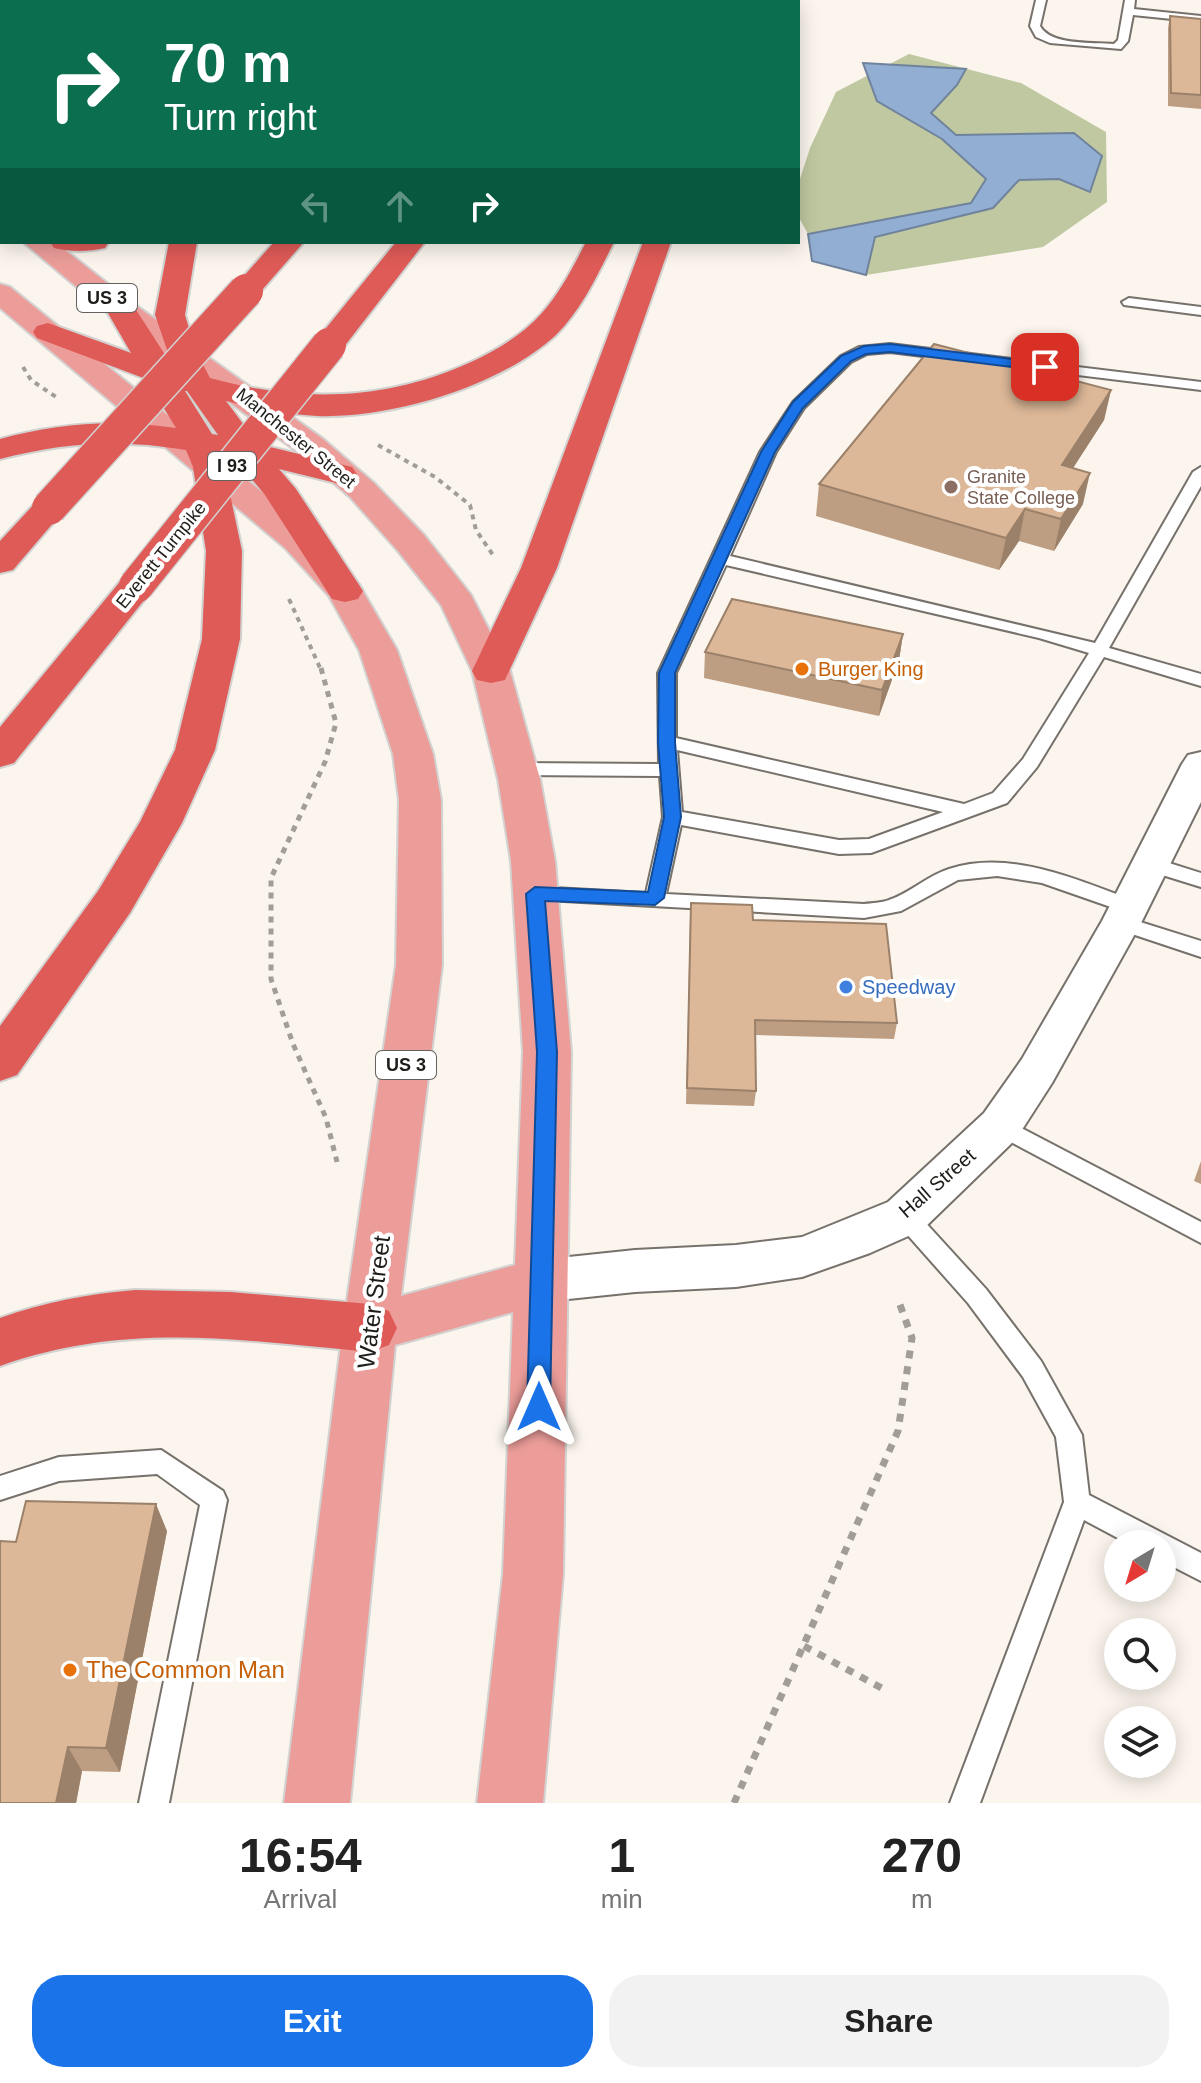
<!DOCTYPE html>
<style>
:root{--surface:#fff;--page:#f2f2f2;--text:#222;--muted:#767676;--accent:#1a73e8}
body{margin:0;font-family:Helvetica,sans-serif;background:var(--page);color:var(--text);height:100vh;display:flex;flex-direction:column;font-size:30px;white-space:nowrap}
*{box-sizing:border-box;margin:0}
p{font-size:26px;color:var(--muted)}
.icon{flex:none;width:44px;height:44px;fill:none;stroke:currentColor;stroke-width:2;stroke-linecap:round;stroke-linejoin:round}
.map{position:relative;height:1803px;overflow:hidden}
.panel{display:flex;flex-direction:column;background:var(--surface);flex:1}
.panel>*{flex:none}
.hud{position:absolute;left:0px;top:0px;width:800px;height:244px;box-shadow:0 4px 20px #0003;background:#0b6e4f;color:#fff;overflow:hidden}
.needle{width:52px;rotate:218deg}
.buttons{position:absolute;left:1104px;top:1530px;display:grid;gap:16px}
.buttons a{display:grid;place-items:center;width:72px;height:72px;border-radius:50%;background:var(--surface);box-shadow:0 4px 20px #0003;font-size:40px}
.pin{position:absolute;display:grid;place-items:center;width:68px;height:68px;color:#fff;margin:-34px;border-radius:16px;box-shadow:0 4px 12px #0006}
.me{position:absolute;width:88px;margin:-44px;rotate:0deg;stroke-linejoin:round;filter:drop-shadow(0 0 6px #0008)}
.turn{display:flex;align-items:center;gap:28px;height:168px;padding:0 32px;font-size:36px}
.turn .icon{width:104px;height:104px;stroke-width:2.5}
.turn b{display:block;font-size:56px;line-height:68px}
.lanes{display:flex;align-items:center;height:76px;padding:0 32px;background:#0003;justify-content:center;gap:40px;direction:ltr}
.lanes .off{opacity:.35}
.eta{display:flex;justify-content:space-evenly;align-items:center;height:136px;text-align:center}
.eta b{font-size:48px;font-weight:700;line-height:56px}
.cta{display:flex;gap:16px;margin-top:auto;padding:16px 32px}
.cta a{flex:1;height:92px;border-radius:32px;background:var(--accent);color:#fff;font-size:32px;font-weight:700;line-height:92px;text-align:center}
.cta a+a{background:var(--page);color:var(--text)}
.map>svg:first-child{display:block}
.green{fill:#bfc8a0}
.water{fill:#92afd3;stroke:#70839c;stroke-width:2}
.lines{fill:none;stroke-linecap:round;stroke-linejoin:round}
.service-casing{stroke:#77716b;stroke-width:4}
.minor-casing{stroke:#77716b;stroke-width:4}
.primary-casing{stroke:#d2d2d1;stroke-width:4}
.motorway-casing{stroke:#d2d2d1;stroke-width:4}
.path-far3{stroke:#a29d97;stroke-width:3;stroke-dasharray:4 4;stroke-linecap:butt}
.path-far2{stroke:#a29d97;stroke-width:4;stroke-dasharray:5 5;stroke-linecap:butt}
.path-far1{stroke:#a29d97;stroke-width:5;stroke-dasharray:6 6;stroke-linecap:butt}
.path{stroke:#a29d97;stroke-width:7;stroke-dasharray:8 8;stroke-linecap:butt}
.service{fill:#fff;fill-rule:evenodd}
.minor{fill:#fff;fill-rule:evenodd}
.primary{fill:#ec9d9a;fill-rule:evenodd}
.motorway{fill:#df5b57;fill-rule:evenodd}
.motorway-bridge-casing{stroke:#d2d2d1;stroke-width:37;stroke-linecap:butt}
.motorway-bridge{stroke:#df5b57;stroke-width:34}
.wall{fill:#be9e83}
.shaded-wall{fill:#9b816a}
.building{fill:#ddb898;stroke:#9b816a;stroke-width:2}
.route{fill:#1a73e8;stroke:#114b97;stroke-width:2}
.education-dot{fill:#8d6e63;stroke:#fff;stroke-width:3}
.food-dot{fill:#e8710a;stroke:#fff;stroke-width:3}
.shop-dot{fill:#3f7fe0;stroke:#fff;stroke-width:3}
.labels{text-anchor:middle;stroke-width:8;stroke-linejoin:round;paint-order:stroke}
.shield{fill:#fff;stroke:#62615f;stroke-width:2}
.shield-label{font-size:18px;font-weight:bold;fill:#1f1d1a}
.far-street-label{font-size:18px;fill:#1f1d1a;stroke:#fff}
.far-education-label{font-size:18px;fill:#785e54;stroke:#fff;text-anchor:start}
.food-label{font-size:20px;fill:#c56008;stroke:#fff;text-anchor:start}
.shop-label{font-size:20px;fill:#366cbe;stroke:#fff;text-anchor:start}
.street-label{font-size:20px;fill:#1f1d1a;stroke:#fff}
.near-street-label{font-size:24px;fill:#1f1d1a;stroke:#fff}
.near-food-label{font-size:24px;fill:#c56008;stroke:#fff;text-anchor:start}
</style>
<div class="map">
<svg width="1201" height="1803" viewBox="0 0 1201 1803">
<rect width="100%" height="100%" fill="#fbf5ed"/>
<polygon class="green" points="909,54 1021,83 1106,132 1107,202 1043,247 866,275 812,261 808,234 798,216 798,185 810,148 836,92"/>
<g class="water">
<polygon points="0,0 240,0 2,2 0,151"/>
<polygon points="863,63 966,69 957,85 931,113 956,135 1074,133 1102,156 1090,192 1059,179 1019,180 993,208 875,237 866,275 812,261 808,234 971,203 986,179 942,139 877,101"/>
</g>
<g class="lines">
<defs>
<g id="service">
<path d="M1036,0h10l-6,26c11,20 54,16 74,18l4,-4 7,-40h10l-1,9 67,7v6l-68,-7 -5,26 -7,8 -71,-6 -14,-6 -6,-11z"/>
<polygon points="1129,298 1201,307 1201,315 1124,305 1122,302"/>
<path d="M890,344l311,38v8l-311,-38 -23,2 -16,8 -47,46 -28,44 -46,104 365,87 98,-171 8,-5v19l-92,162 92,26v12l-97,-29 -67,110 -30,36 -136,50 -32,1 -158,-29 -15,69 198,10c8,-1 17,-1 25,-4 21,-7 38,-24 60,-31 62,-20 128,11 186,32l3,5 -3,5 -7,2 -86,-30 -45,-7 -39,4 -57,31 -37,7 -336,-19 -3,-5 3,-5 7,-2 111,6 17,-76 -3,-41 -144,-1 -9,-6 9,-6 143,1 -1,-91 102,-221 33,-50 48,-46 18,-9zM726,565l313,73 50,15 -66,106 -30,34 -29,11 -288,-66v-65zM677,750l266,62 -74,27 -30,1 -157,-28z"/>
<polygon points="1150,857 1201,873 1201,887 1143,869 1140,864 1143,859"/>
<polygon points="1121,916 1201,941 1201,957 1114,928 1111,923 1114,918"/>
<polygon points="1000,1117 1201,1222 1201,1243 992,1132 989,1126 992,1120"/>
<polygon points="905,1206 913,1209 986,1289 1041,1361 1082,1435 1089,1495 1201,1553 1201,1581 1162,1561 1162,1544 1129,1544 1084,1520 980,1803 950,1803 1064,1502 1056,1437 1023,1377 968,1303 897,1223 893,1216 897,1209"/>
<polygon points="161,1450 223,1491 227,1500 169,1803 139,1803 200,1505 157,1474 59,1481 0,1500 0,1476 59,1457"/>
</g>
<polygon id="minor" points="1201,752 1201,802 1141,923 1052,1083 1016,1139 922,1230 870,1253 802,1277 736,1287 635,1292 540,1302 523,1296 516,1281 523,1266 540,1260 635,1250 736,1245 802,1237 888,1202 984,1113 1022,1059 1102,921 1182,764 1188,755"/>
<g id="primary">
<rect x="0" y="206" width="2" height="17"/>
<polygon points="23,242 55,242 131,302 323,439 374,483 424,535 471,595 510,671 540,779 555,861 571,1052 563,1574 543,1803 477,1803 503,1574 513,1312 395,1345 350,1803 284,1803 343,1328 396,965 399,800 393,754 359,650 329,596 285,548 0,308 0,284 10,287 311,532 358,583 397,650 433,754 441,800 442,965 401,1296 515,1265 523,1052 511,861 498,779 472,671 441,605 398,551 350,497 299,453 109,314"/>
</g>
<g id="motorway">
<path d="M50,242h59l-4,6c-16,4 -35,4 -51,0z"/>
<path d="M169,242h28l-12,73 11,36 14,27c90,25 176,23 261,-16 26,-12 51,-27 70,-48 19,-21 32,-47 45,-72h28c-16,32 -32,67 -58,93 -55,51 -165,84 -239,81 -31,-2 -61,-8 -91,-15l32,43 94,23 5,7 -5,7 -12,3 -61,-15 17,20 67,102 -5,8 -13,3 -13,-3 -67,-104 -30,-36 -13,-3 20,95 -2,88 -25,111 -33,73 -52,90 -113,162 -17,6v-55l98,-135 42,-69 35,-72 27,-111 4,-88 -13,-84 -7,-17c-69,-11 -118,-8 -186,9v-20c58,-16 115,-20 176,-11l-30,-49 -109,-41 -4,-6 4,-6 11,-3 83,30 -26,-45 4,-6 11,-3 11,3 42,65 -18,-52zM185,391h2l31,44 -6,-1z"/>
<polygon points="274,242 304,242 256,297 246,300 236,297 231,291 236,285"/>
<polygon points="396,242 425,242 340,352 329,354 318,352 314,345 318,338"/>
<polygon points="643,242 671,242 557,568 505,680 491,683 477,680 472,671 521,568"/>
<polygon points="49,498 61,501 66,508 13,570 0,573 0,541 37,501"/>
<polygon points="136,575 149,578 154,586 149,594 14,763 0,767 0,727 123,578"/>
<path d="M135,1290l96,2 139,12 19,7 8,17 -8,17 -19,7c-131,-12 -243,-31 -370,14v-48c45,-16 87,-24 135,-28z"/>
</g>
</defs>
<use href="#service" class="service-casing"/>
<use href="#minor" class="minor-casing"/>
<use href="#primary" class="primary-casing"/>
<use href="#motorway" class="motorway-casing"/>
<polyline class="path-far3" points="369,2 372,0"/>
<g class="path-far2">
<polyline points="23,367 31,380 56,397"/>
<polyline points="378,445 435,477 470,505 476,530 495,558"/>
<polyline points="289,599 321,670"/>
</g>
<polyline class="path-far1" points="321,668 336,723 325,762 271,878 271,979 293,1044 326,1118 337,1162"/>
<g class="path">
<polyline points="804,1646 887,1691"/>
<polyline points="734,1803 898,1431 912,1338 899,1302"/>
</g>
<use href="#service" class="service"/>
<use href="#minor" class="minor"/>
<use href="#primary" class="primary"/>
<use href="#motorway" class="motorway"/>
<defs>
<g id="motorway-bridge">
<polyline points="49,508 246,291"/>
<polyline points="136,586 329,345"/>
</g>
</defs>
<use href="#motorway-bridge" class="motorway-bridge-casing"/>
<use href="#motorway-bridge" class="motorway-bridge"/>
</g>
<g class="wall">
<polygon points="1170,16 1201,19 1201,109 1168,106 1168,28"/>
<polygon points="1111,390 1104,420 1073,468 1083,504 1054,551 1019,541 999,570 816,516 819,484"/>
<polygon points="903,634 899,660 879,716 704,678 705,652"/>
<polygon points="690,918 753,920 897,1023 894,1039 755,1035 756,1091 754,1106 686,1104"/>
<polygon points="1201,1161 1201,1184 1194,1181"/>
<polygon points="167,1531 120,1772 82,1771 76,1803 0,1803 16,1542"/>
</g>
<g class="shaded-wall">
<polygon points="1111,390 1104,420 1055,496 1062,465"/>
<polygon points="1090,473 1083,504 1054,551 1061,519"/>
<polygon points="1025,509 1019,541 999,570 1006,538"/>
<polygon points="903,634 899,660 879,716 882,690"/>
<polygon points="156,1504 167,1531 120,1772 106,1748"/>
<polygon points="68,1747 82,1771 76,1803 56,1803"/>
</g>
<g class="building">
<polygon points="1170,16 1201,19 1201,95 1171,93"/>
<polygon points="934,344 1111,390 1062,465 1090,473 1061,519 1025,509 1006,538 819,484"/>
<polygon points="732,599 903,634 882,690 705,652"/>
<polygon points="691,903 752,905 753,920 886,924 897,1023 755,1020 756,1091 687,1088"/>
<polygon points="26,1501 156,1504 106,1748 68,1747 56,1803 0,1803 0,1541 16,1542"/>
</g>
<polygon class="route" points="890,344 1045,363 1052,367 1045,371 890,352 866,354 851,361 803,408 775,452 675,673 675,742 681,817 664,898 655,905 545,901 557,1052 550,1407 547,1415 539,1418 531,1415 527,1407 537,1052 526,894 535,887 648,892 664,817 658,742 659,673 761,452 793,402 841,356 864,346"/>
<circle class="education-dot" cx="951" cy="487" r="8"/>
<g class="food-dot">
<circle cx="802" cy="669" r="8"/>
<circle cx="70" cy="1670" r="8"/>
</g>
<circle class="shop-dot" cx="846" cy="987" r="8"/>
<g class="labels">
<g class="shield">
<rect x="77" y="284" width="60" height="28" rx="6"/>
<rect x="208" y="452" width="48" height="28" rx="6"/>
<rect x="376" y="1051" width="60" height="28" rx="6"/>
</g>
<g class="shield-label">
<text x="107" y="304">US 3</text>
<text x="232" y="472">I 93</text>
<text x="406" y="1071">US 3</text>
</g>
<g class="far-street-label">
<text transform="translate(296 438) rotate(39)" y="6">Manchester Street</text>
<text transform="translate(161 555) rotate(-51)" y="6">Everett Turnpike</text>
</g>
<g class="far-education-label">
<text x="967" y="483">Granite<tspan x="967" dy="21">State College</tspan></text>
</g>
<g class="food-label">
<text x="818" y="676">Burger King</text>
</g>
<g class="shop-label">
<text x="862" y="994">Speedway</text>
</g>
<g class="street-label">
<text transform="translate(937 1183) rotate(-41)" y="7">Hall Street</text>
</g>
<g class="near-street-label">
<text transform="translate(374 1302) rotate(-83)" y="8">Water Street</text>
</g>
<g class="near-food-label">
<text x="86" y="1678">The Common Man</text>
</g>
</g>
</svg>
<div class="buttons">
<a><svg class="needle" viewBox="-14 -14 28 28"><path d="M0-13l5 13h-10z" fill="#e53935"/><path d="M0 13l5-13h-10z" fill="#767676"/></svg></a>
<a><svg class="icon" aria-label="search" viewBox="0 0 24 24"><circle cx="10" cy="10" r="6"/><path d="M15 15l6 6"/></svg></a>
<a><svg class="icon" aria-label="layers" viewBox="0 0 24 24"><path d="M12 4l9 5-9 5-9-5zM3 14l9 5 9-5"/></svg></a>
</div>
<div class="pin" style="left:1045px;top:367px;background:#d93025"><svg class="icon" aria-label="arrive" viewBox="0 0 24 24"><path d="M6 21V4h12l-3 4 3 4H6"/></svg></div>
<svg class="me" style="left:539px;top:1407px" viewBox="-20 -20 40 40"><path d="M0-17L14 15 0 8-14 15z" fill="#1a73e8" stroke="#fff" stroke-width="4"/></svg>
<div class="hud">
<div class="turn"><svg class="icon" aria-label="right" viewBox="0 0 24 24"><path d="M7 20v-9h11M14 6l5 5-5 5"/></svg><div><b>70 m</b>Turn right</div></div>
<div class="lanes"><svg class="icon off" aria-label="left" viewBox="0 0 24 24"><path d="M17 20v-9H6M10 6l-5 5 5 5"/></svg><svg class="icon off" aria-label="ahead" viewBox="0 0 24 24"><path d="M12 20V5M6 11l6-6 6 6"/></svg><svg class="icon" aria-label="right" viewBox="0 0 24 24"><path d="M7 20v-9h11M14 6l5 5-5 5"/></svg></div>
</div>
</div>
<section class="panel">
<div class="eta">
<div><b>16:54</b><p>Arrival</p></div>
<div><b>1</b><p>min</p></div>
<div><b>270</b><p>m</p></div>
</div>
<div class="cta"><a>Exit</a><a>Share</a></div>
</section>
